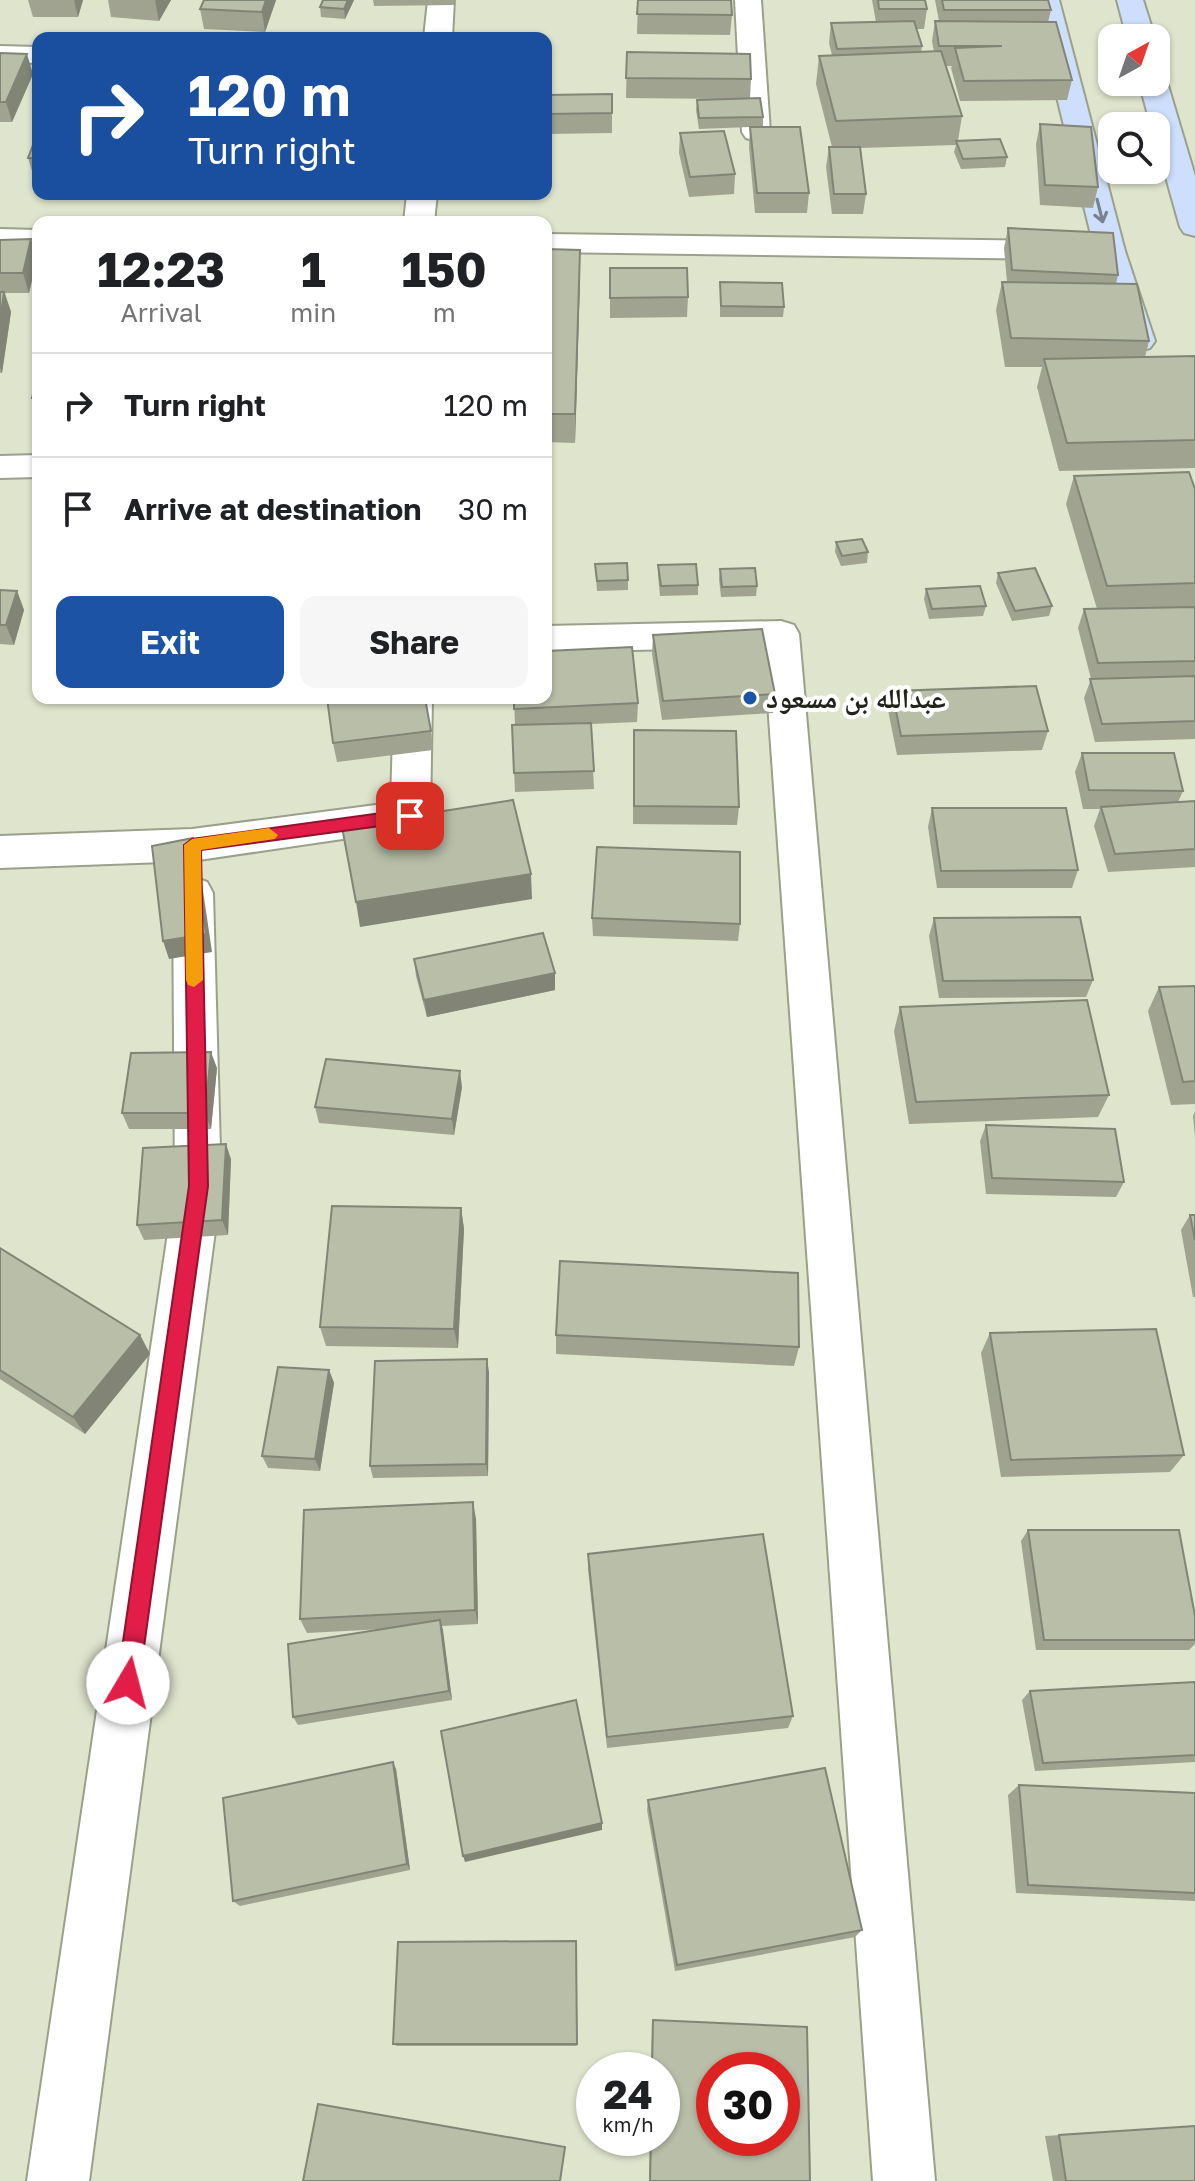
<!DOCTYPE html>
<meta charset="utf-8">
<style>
:root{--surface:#fff;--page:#f6f6f6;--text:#202124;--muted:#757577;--line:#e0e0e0;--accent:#1d53a5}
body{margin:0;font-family:"Golos Text","Noto Naskh Arabic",sans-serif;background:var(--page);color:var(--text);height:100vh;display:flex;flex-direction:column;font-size:30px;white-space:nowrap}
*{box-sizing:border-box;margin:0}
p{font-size:26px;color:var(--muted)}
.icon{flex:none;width:44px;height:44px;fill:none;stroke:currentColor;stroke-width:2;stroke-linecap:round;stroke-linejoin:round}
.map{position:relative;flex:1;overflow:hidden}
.sheet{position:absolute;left:32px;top:216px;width:520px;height:488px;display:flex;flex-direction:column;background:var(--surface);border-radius:16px;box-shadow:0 2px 6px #0004}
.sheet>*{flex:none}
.guide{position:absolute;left:32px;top:32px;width:520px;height:168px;border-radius:16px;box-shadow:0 2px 6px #0004;background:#1a4fa0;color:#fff;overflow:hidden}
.needle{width:52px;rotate:40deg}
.fabs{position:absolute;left:1098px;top:24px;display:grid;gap:16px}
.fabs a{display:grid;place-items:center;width:72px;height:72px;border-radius:16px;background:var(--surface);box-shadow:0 2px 6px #0004;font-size:40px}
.speed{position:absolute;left:576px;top:2052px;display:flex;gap:16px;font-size:40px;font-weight:700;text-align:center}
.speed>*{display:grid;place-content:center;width:104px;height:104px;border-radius:50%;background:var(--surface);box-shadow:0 2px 6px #0004;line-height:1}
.speed small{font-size:20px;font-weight:400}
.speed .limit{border:12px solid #d22;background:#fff;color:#111}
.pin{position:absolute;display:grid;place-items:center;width:68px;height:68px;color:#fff;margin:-34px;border-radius:16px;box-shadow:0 4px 12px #0006}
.me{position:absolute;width:88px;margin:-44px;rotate:8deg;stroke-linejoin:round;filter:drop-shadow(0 0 6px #0008)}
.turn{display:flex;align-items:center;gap:28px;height:168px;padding:0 24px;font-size:36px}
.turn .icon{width:104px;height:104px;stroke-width:2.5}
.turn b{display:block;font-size:56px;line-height:68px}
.eta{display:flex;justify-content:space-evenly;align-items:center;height:136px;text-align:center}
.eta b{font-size:48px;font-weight:700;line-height:56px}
.button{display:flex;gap:16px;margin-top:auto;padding:16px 24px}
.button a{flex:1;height:92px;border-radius:16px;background:var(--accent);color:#fff;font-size:32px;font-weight:700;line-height:92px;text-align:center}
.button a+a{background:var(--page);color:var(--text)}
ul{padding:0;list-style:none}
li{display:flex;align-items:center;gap:24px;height:104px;padding:0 24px;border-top:2px solid var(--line)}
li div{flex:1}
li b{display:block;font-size:30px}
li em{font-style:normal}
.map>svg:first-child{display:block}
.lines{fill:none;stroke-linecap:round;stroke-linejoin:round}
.street-casing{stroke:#9ba08b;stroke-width:4}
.secondary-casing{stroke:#9ba08b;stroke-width:4}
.street{fill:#fff;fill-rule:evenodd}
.secondary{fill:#cddffc;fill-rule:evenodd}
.wall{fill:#9fa390}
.shaded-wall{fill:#828576}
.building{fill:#b9bea8;stroke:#828576;stroke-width:2;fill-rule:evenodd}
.oneway{stroke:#78818c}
.route{fill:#e11d48;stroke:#92132f;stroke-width:2}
.slow{fill:#f59e0b}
.poi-dot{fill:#1d53a5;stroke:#fff;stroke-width:3}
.labels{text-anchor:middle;stroke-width:8;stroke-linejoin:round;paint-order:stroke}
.poi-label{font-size:28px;font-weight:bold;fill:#22231b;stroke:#fff;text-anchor:start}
</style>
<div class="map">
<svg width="1195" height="2181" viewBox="0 0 1195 2181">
<rect width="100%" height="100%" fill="#dfe4cd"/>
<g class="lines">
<defs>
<g id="street">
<polygon points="428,0 454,0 452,38 424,38"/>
<polygon points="735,0 761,0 770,132 766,138 756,141 746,138 742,132"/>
<polygon points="0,46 38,47 38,63 0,62"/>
<polygon points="407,194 437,194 434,222 404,222"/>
<polygon points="0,229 38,230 38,248 0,247"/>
<polygon points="546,234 1064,241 1075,243 1079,250 1075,257 1064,259 546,252"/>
<polygon points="38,455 38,477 0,478 0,456"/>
<polygon points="781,621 794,625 799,634 935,2181 873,2181 764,647 546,652 546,626"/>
<polygon points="394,698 432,698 430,816 424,827 192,861 0,868 0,836 192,829 391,803"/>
<polygon points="193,877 207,882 213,893 221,1186 89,2181 27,2181 175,1186 173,893 179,882"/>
</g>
<g id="secondary">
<polygon points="1033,0 1059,0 1125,251 1155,341 1150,348 1139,351 1128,348 1123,341 1095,251"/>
<polygon points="1117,0 1143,0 1155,38 1127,38"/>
<polygon points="1156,74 1163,76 1167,82 1195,176 1195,236 1184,233 1180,227 1156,142 1156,126 1151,126 1139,82 1156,82"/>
</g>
</defs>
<use href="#street" class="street-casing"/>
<use href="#secondary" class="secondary-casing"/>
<use href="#street" class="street"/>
<use href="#secondary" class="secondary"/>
</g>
<g class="wall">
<polygon points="28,0 83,0 78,17 33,17"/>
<polygon points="108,0 171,0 159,21 111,17"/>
<polygon points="276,0 265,32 204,29 200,9"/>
<polygon points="323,0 354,0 345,19 321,17 320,7"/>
<polygon points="373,0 454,0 454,5 374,6"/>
<polygon points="638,0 732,15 730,35 637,34"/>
<polygon points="872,0 925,0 927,9 924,29 916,29 922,46 921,52 934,52 932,41 935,21 939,21 935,0 1048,0 1051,10 1048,22 1072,80 1067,100 960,101 951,68 952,66 945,66 962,116 958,141 1007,157 1005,167 961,169 954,152 956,145 860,148 866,194 863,214 832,214 826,167 829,147 832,147 816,84 819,56 832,55 829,43 831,23 876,22"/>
<polygon points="627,52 751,79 750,98 763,117 763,127 809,193 807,213 755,213 749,147 750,127 699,129 696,110 697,100 727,99 626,98"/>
<polygon points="0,53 33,74 12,122 0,122"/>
<polygon points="612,94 612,133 546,134 546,95"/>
<polygon points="1040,124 1098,187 1093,208 1040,205 1036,144"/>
<polygon points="38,132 38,178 34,178 28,158"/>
<polygon points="680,133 735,174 734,194 689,197 679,153"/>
<polygon points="1008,228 1118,275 1116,284 1149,341 1145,357 1195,356 1195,468 1059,471 1037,387 1042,367 1005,367 996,310 1002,282 1007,282 1004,248"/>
<polygon points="0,240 37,259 29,293 5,293 11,312 2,373 0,373"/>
<polygon points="546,249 580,250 580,278 575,443 546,442"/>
<polygon points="610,268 688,297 687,317 610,318"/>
<polygon points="720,282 784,307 783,317 720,317"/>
<polygon points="38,375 38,418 32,398"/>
<polygon points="1074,476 1195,489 1195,739 1095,742 1084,698 1091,679 1078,628 1084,609 1097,609 1066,504"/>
<polygon points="836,542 868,552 867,563 841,566 835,552"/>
<polygon points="595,564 628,580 628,590 597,591"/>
<polygon points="658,565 698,585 698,595 660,596 658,575"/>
<polygon points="720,569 757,586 756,596 721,597 719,579"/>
<polygon points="998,573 1052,606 1049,616 1012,621 996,583"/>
<polygon points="926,589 986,606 983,616 929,619 924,599"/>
<polygon points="0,590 17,591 24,610 14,645 0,644"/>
<polygon points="653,635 775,694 773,713 662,720 652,654"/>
<polygon points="892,691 1048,731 1042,750 897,755 888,710"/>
<polygon points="514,698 638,703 637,722 591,724 594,789 515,792 512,725 515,725"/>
<polygon points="431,731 433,750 337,762 333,743"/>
<polygon points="633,749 739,807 737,825 633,824"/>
<polygon points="1082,753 1183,791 1178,802 1195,801 1195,867 1108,872 1094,826 1100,809 1083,809 1075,772"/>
<polygon points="932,808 1078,870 1072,888 937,888 928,827"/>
<polygon points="592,918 740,924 738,941 593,936"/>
<polygon points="934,918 1093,980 1086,997 939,998 929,936"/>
<polygon points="414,959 555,973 555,990 427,1017 416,976"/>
<polygon points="1195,986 1195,1104 1171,1105 1148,1011 1159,987"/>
<polygon points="900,1007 1109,1095 1098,1117 909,1124 894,1031"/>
<polygon points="217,1068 211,1129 129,1129 122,1113"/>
<polygon points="462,1087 454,1135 319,1123 315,1107"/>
<polygon points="1195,1111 1195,1137 1193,1116"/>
<polygon points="986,1125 1124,1182 1116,1197 986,1194 980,1141"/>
<polygon points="231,1159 228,1235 144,1240 137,1225"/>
<polygon points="461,1208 464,1229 458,1348 326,1346 320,1327"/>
<polygon points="1190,1215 1195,1215 1195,1297 1193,1297 1181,1230"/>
<polygon points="0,1248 140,1335 150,1354 85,1434 0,1379"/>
<polygon points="990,1333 1184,1455 1170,1472 1001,1477 981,1353"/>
<polygon points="556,1335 799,1347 794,1366 556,1354"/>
<polygon points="329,1370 334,1383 320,1471 268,1468 262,1456"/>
<polygon points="489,1372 488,1476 373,1478 370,1466"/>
<polygon points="476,1519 478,1624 442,1626 452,1700 298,1725 293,1717 384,1629 307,1633 300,1619"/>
<polygon points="1028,1530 1195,1616 1195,1644 1189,1650 1036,1650 1021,1541"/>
<polygon points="588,1554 793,1716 788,1728 607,1748 588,1569"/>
<polygon points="1195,1682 1195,1762 1035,1771 1022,1700 1030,1691"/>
<polygon points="396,1769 410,1870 240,1906 233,1901"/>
<polygon points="1019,1785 1195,1793 1195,1901 1016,1893 1008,1795"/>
<polygon points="648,1800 862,1930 855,1937 675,1971 647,1810"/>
<polygon points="576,1941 577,2046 397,2046 393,2044"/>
<polygon points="653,2020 810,2181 649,2181 650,2138 662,2138 662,2070 651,2070 652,2024"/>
<polygon points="1195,2126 1195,2181 1053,2181 1045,2136"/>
</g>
<g class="shaded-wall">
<polygon points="74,0 83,0 78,17"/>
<polygon points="156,0 171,0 159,21 155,1"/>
<polygon points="266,0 276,0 265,32 262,12"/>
<polygon points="348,0 354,0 345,19 344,9"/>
<polygon points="27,54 33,74 12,122 6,102"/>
<polygon points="31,239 37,259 29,293 23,273"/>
<polygon points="580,250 580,278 575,443 575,414"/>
<polygon points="4,292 11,312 2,373 0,367 0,322"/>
<polygon points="17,591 24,610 14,645 6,625"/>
<polygon points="193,838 198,857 212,952 169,959 163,941"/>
<polygon points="531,874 532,899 360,927 356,902"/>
<polygon points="555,973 555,990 427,1017 424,1000"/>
<polygon points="211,1052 217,1068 211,1129 205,1113"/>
<polygon points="460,1071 462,1087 454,1135 452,1119"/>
<polygon points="226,1144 231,1159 228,1235 222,1220"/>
<polygon points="461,1208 464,1229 458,1348 454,1329"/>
<polygon points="140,1335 150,1354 85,1434 73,1417"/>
<polygon points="487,1359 489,1372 488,1476 486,1464"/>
<polygon points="329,1370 334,1383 320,1471 315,1459"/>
<polygon points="473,1502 476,1519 478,1624 475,1610"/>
<polygon points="440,1620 443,1630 452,1700 449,1691"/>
<polygon points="393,1762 396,1769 410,1870 407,1864"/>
<polygon points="602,1823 602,1830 465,1862 463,1856"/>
</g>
<g class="building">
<polygon points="204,0 266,0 262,12 200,9"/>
<polygon points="323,0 348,0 344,9 320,7"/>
<polygon points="638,0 731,0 732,15 637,14"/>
<polygon points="878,0 925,0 927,9 879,9"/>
<polygon points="942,0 1048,0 1051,10 944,10"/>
<polygon points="914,21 922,46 837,49 831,23"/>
<polygon points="935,21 1056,22 1072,80 964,81 955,48 1002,46 939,46"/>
<polygon points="941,51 962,116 836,121 819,56"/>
<polygon points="627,52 750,54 751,79 626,78"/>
<polygon points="0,53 27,54 6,102 0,102"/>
<polygon points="612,94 612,113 546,114 546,95"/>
<polygon points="760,98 763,117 699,118 697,100"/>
<polygon points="1040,124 1091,127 1098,187 1045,185"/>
<polygon points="750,127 800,127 809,193 757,193"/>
<polygon points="724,131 735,174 690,177 680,133"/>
<polygon points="38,132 38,158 28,158"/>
<polygon points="1000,139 1007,157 963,159 956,141"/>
<polygon points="829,147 860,147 866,194 834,194"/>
<polygon points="1008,228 1113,233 1118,275 1012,270"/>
<polygon points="31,239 23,273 0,273 0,240"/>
<polygon points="546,249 580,250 575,414 546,414"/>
<polygon points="610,268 687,268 688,297 610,298"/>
<polygon points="720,282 782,283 784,307 721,306"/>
<polygon points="1002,282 1137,284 1149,341 1011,338"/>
<polygon points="0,292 4,292 0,322"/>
<polygon points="1195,356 1195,440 1067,443 1044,359"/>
<polygon points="38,375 38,398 32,398"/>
<polygon points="1189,472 1195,489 1195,583 1107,586 1074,476"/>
<polygon points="862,539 868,552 842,556 836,542"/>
<polygon points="627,563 628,580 597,581 595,564"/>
<polygon points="696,564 698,585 661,586 658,565"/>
<polygon points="755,568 757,586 722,587 720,569"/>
<polygon points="1035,568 1052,606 1015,611 998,573"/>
<polygon points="980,586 986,606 932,609 926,589"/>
<polygon points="0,590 17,591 6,625 0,625"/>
<polygon points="1195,607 1195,661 1098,663 1084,609"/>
<polygon points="762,629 775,694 663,701 653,635"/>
<polygon points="632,647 638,703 514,709 514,698 546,698 546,651"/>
<polygon points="1195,676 1195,721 1102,724 1090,679"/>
<polygon points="1036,686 1048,731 901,736 892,691"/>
<polygon points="327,698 425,698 431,731 333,743"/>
<polygon points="591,723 594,771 514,773 512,725"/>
<polygon points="634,730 736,731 739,807 634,806"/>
<polygon points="1082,753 1174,753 1183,791 1089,790"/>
<polygon points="513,800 531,874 356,902 342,827"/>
<polygon points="1195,801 1195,849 1115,854 1101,807"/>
<polygon points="932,808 1066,808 1078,870 941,871"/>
<polygon points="193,838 206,934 163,941 152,846"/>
<polygon points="597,847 740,852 740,924 592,918"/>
<polygon points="1080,917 1093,980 943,981 934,918"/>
<polygon points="543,933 555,973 424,1000 414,959"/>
<polygon points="1195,986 1195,1081 1183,1082 1159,987"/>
<polygon points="1087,1000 1109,1095 916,1102 900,1007"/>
<polygon points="211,1052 205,1113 122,1113 131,1053"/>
<polygon points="326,1059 460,1071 452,1119 315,1107"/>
<polygon points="986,1125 1115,1129 1124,1182 992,1178"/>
<polygon points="226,1144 222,1220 137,1225 143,1148"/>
<polygon points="332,1206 461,1208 454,1329 320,1327"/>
<polygon points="1190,1215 1195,1215 1195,1240"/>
<polygon points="0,1248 140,1335 73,1417 0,1370"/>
<polygon points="560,1261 798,1273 799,1347 556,1335"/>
<polygon points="1156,1329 1184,1455 1011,1460 990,1333"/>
<polygon points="487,1359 486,1464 370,1466 375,1361"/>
<polygon points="278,1367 329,1370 315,1459 262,1456"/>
<polygon points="473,1502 475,1610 300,1619 304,1510"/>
<polygon points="1028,1530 1179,1530 1195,1616 1195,1640 1044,1640"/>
<polygon points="763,1534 793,1716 607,1737 588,1554"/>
<polygon points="440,1620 449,1691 293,1717 288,1644"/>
<polygon points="1195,1682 1195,1755 1043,1763 1030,1691"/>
<polygon points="576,1700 602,1823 463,1856 441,1731"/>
<polygon points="393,1762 407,1864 233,1901 223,1798"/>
<polygon points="825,1768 862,1930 677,1965 648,1800"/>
<polygon points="1019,1785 1195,1793 1195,1893 1028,1885"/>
<polygon points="576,1941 577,2044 393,2044 398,1942"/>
<path d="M653,2020l154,7 3,154h-160l1,-43h11v-68h-10zM714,2070h68v68h-68z"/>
<polygon points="318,2104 565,2147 560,2181 303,2181"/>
<polygon points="1195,2126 1195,2181 1066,2181 1059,2135"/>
</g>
<defs><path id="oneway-shaft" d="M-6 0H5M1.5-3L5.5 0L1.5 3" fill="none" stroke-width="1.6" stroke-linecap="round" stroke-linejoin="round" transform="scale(2)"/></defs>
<use class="oneway" href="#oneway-shaft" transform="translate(1100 211) rotate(76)"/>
<polygon class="route" points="410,809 418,816 410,822 201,850 208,1186 139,1683 136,1691 128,1694 120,1691 117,1683 189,1186 184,845 192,839"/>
<polygon class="slow" points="269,828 278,835 275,839 201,850 203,980 194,987 188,985 186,980 184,845 192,839"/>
<circle class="poi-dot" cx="750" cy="698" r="8"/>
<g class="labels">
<g class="poi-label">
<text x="766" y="708">عبدالله بن مسعود</text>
</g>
</g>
</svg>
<div class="fabs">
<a><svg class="needle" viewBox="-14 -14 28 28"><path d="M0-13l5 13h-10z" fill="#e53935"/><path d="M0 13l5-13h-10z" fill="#757577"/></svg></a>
<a><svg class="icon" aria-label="search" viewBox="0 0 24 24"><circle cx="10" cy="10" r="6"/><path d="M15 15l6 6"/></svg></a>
</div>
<div class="speed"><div>24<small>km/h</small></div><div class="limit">30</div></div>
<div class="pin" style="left:410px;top:816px;background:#d93025"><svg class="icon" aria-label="arrive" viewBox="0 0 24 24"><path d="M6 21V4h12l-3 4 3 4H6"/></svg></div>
<svg class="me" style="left:128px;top:1683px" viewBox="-20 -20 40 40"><circle r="19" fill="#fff"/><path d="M0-13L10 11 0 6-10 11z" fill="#e11d48"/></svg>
<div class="guide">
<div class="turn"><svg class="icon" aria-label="right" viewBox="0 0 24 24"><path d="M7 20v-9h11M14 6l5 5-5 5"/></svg><div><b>120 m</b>Turn right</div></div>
</div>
<section class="sheet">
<div class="eta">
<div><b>12:23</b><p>Arrival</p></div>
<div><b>1</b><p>min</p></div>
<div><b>150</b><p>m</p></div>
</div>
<ul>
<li><svg class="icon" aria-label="right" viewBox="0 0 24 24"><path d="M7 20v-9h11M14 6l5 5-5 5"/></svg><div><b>Turn right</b></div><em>120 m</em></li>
<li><svg class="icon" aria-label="arrive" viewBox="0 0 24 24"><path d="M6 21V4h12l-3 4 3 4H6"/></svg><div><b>Arrive at destination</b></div><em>30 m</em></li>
</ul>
<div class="button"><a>Exit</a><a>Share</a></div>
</section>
</div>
